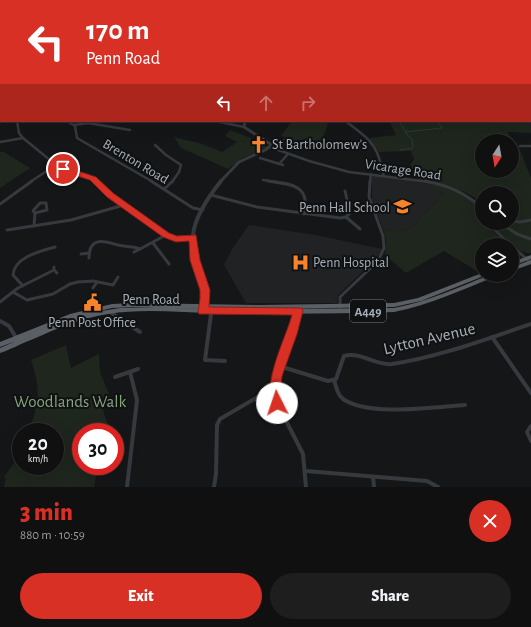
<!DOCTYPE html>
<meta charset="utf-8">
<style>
:root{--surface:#101011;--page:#1e1e1f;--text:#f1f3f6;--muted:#9c9d9f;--line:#303031;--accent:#d93025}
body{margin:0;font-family:"Alegreya Sans",sans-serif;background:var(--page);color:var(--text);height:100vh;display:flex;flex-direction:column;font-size:15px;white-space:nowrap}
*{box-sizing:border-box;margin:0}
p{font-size:13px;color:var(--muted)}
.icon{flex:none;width:22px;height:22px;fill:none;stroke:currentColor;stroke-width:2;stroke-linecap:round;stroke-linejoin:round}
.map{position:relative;height:487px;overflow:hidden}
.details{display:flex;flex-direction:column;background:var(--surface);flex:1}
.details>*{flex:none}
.banner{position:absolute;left:0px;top:0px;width:531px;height:122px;box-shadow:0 4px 16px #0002,0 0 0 1px var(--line);background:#d93025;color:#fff;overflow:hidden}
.needle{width:26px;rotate:191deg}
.buttons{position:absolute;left:475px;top:134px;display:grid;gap:8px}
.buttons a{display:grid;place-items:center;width:44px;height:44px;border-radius:50%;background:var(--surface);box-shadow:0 4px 16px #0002,0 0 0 1px var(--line);font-size:20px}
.speed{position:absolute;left:12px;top:423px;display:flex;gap:8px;font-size:20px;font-weight:700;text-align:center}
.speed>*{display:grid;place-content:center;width:52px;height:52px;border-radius:50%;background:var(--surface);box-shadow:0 4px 16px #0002,0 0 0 1px var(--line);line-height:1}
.speed small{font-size:10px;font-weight:400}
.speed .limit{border:6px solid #d22;background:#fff;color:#111}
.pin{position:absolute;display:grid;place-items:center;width:34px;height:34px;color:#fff;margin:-17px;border:2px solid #fff;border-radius:50%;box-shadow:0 1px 4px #0007}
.me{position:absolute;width:44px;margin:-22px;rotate:356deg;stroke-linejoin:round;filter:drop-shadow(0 0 3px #0008)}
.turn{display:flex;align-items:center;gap:14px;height:84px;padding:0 20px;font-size:18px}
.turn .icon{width:52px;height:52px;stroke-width:2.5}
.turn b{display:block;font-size:28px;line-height:34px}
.lanes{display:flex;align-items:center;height:38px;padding:0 20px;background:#0003;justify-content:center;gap:20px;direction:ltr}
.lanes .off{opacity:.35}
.round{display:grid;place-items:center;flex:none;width:42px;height:42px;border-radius:21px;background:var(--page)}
.overview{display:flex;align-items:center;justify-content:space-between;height:68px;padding:0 20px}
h1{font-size:24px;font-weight:800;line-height:30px;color:var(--accent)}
.primary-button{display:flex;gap:8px;margin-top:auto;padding:8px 20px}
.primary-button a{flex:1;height:46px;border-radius:24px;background:var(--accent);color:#fff;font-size:16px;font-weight:800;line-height:46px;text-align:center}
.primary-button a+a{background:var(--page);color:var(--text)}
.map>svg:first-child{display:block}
.built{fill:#212224}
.green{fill:#1e261d;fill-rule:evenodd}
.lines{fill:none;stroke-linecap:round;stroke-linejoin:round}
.stream{stroke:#2b383c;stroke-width:1}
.minor-far2{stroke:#36393d;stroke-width:2.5}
.minor-far1{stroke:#36393d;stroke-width:3}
.minor{stroke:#36393d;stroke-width:4}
.tertiary-far1{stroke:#36393d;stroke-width:3}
.tertiary{stroke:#36393d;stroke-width:4}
.trunk{fill:#5a5f65;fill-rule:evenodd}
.route{fill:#d93025;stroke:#8d1f18}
.labels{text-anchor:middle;stroke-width:4;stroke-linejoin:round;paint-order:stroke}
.shield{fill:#101112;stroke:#7a8086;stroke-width:1}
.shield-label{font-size:13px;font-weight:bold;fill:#a7b0b8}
.poi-label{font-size:14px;fill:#a7b0b8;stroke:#101112;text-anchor:start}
.street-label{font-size:14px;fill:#a7b0b8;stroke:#101112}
.near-street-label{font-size:17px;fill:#a7b0b8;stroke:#101112}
.near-park-label{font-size:17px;fill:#84a47d;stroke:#101112}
</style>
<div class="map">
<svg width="531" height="487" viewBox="0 0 531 487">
<rect width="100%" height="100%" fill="#151617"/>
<g class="built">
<polygon points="372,175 419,181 447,188 413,227 404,231 383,229 372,200"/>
<polygon points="249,225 316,235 382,249 377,258 338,295 337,303 246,303 224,265 232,249"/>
</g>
<g class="green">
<rect x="32" y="0" width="169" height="1"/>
<polygon points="203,0 368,0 203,1"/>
<path d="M530,80l1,53 -24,-1 11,13 13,33v75c-11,3 -35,-20 -38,-30h19v-30h-30v15l-6,-7 2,-2c-19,-11 -40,-16 -61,-20l1,-4 -8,-10 4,-6 -3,-8 -32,1 -10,-14 27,-3 -7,-14h141zM482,141h30v30h-30z"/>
<polygon points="292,121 329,121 320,146 297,140 300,142 300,146 295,150 279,143 285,137 281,136"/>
<polygon points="230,130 253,139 250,142 253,144 252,146 260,148 263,145 269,146 241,159 228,169 181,148 174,137 199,143 222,152 237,142 225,136"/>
<polygon points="0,152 4,152 30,168 0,188"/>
<path d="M426,182c14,4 50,13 55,28 2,4 1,9 1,13h6l3,6 16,16h-25v27l-2,1 -36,-22 -38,22 -21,-18 1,-15 -3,-11 21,2 9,-4 30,-34 -14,-7z"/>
<path d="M66,345l5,23 28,-14 1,18 11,27 -9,8 6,18 -2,7h-25v34h17l-4,21h-90l2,-8 -2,-2 12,-17 5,-11v17h34v-34h-27c12,-29 13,-42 3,-72z"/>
</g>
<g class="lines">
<g class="stream">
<polyline points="46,1 55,1"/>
<polyline points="399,121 408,136 412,139 413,148 400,150"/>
<polyline points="405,132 442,128 437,121"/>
</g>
<g class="minor-far2">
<polyline points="17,121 19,133 23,138 56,165 98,182"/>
<polyline points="67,121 75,126 77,138 153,182"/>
<polyline points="215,121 244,127"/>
<path d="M345,121c14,10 29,20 34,37 2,6 3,12 5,18"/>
<polyline points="0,122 4,121"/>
<polyline points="74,125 88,123 130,130"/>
<polyline points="0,142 23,138"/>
<polyline points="155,145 166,155 181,165 179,172 172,182"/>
<polyline points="520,146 531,146"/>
<polyline points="270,147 309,161 349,172 430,182"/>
<polyline points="260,158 283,165"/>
<polyline points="279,164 288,154"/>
<polyline points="263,180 277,182"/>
<polyline points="30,182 56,165"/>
<polyline points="370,182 371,174"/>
</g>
<g class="minor-far1">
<polyline points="97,181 110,195 166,235 176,239 193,237"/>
<polyline points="151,181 193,208 203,210"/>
<path d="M268,181c23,3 43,4 36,33"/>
<path d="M425,181c24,5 39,11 57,27"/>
<polyline points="164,189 173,181"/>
<polyline points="211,195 257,207 340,218 346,217 350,213 345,191"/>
<polygon points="40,203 46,203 47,210 35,213 33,211"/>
<polyline points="0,204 32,181"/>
<polyline points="346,217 360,229"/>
<polyline points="512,221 520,222 531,220"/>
<polyline points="491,223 494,229 510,245"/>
<polyline points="500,223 517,234 531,239"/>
<polyline points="34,226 35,213"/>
<polyline points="7,230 71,220 124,205"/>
<polyline points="153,243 169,264"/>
<polyline points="512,246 531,263"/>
<polyline points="140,249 166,235"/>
<polyline points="81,254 89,253"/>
<path d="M89,258c0,-22 15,-17 29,-13 8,2 15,1 22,4l-6,3"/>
<polyline points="54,267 54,270 57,273"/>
<path d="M23,286l-10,-11c1,-18 28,-24 42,-28"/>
<polyline points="93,288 97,282"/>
<polyline points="13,292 27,300 53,294 70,284 78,282 93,281 113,285 118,277"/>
<polyline points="0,302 18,288 54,270"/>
<polyline points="340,307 340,297 378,261 384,248 383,236 369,197 370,181"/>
<polyline points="110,312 114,315"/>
<polyline points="211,315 211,311"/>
<polyline points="297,315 298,311"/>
</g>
<g class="minor">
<polyline points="113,314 140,332"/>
<polyline points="211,314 205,360 225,361"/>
<polyline points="297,314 292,334 276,375 275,387 277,403 303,454 306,487"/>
<polyline points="0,321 9,326 17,339"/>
<polyline points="492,337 531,393"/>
<path d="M279,366l49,15 8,-2 8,-23c16,-5 31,10 48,8 47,-7 94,-25 139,-40"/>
<polyline points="115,377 138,369"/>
<path d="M334,380c2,6 3,15 9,19 26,18 91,8 122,6"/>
<polyline points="531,426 527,432 531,441"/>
<polyline points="306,471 427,481 438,487"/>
<polyline points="373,477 374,487"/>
<polyline points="127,487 137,400 130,372"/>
<polyline points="214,487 216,474 217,425 220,419 275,387"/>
</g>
<polyline class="tertiary-far1" points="220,182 239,162 265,150 272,145 244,127 245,121"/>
<path class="tertiary" d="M204,308c2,-15 -3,-28 -7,-42 -2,-9 -5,-21 -4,-31 2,-19 16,-39 28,-54"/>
<g class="trunk">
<polygon points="531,255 531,259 512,266 512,262"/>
<polygon points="531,260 531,264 512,271 512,267"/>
<path d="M482,273v2h3l-1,1 -63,25 -27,6 -133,2 -100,-1 119,1 114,-1c34,-6 64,-21 96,-33h8l-1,1c-34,13 -67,29 -103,36 -59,2 -118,2 -176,1 -36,0 -74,-5 -110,1 -27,4 -52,15 -77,26 -11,4 -21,10 -31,13v-5l16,-7 -16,6v-5l70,-28 42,-10 22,-1 127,2 133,-2 24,-5zM134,307h22l-36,1 -25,4 17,-4z"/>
</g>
</g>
<path class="route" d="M61,167h5l30,10 17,16 56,40 8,3 19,-1 4,25 10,30 -1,17 93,1 1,3 -6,23 -15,42 -1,11 2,16 -2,3 -4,2 -4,-2c-11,-23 12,-66 19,-91l-93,-1 -1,-3 2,-12v-9l-10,-30 -1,-19 -13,1 -13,-5 -56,-40 -17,-17 -29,-9z"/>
<defs>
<symbol id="church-bare" viewBox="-9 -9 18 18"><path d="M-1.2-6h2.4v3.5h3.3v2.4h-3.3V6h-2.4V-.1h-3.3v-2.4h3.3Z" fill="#f9832b" stroke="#101112" stroke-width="2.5" paint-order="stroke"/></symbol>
<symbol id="school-bare" viewBox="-9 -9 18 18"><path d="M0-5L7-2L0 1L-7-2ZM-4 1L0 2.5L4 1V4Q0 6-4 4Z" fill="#f9832b" stroke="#101112" stroke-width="2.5" paint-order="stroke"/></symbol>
<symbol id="hospital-bare" viewBox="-9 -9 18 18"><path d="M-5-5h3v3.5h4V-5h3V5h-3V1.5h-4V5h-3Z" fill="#f9832b" stroke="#101112" stroke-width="2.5" paint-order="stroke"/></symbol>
<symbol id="civic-bare" viewBox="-9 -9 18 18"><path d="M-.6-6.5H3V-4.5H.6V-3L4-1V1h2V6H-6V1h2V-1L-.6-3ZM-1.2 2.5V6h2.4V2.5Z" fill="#f9832b" stroke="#101112" stroke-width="2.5" paint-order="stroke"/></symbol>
</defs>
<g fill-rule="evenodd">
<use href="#church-bare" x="246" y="132" width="25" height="25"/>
<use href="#school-bare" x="390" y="194" width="25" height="25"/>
<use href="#hospital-bare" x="288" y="250" width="25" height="25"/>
<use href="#civic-bare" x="80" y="290" width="25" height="25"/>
</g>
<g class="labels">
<rect class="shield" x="350" y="300" width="36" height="22" rx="3"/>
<g class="shield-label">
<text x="368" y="316">A449</text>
</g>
<g class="poi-label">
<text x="272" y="149">St Bartholomew's</text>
<text x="390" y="212" text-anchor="end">Penn Hall School</text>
<text x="313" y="267">Penn Hospital</text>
<text x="92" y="327" text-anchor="middle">Penn Post Office</text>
</g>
<g class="street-label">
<text transform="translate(136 161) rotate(31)" y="5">Brenton Road</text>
<text transform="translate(403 169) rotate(9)" y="5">Vicarage Road</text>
<text x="151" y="304">Penn Road</text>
</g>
<g class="near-street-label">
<text transform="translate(429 338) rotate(-13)" y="6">Lytton Avenue</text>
</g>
<g class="near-park-label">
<text x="70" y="407">Woodlands Walk</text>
</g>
</g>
</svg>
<div class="buttons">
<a><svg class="needle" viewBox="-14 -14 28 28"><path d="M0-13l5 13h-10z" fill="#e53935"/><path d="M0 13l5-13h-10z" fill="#9c9d9f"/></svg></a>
<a><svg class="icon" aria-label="search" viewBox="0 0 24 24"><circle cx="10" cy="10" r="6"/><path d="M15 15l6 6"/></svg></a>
<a><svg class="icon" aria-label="layers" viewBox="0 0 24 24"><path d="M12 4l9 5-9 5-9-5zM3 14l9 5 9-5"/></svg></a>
</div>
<div class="speed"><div>20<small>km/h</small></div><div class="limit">30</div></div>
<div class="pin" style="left:63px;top:169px;background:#d93025"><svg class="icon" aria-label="arrive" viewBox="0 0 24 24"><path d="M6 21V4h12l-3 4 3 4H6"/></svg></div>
<svg class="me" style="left:277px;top:403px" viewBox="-20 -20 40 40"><circle r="19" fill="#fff"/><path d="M0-13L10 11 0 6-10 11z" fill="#d93025"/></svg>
<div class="banner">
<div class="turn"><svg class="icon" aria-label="left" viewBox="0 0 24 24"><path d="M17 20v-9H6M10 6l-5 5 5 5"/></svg><div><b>170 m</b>Penn Road</div></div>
<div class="lanes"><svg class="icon" aria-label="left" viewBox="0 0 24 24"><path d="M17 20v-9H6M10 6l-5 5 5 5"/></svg><svg class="icon off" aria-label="ahead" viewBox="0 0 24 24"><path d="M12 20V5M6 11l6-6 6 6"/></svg><svg class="icon off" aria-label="right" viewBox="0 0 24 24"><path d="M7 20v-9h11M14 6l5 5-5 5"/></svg></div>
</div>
</div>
<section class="details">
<div class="overview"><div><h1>3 min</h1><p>880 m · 10:59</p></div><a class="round" style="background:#d93025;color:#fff"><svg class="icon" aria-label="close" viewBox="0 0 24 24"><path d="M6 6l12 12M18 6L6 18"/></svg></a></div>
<div class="primary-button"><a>Exit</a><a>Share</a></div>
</section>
